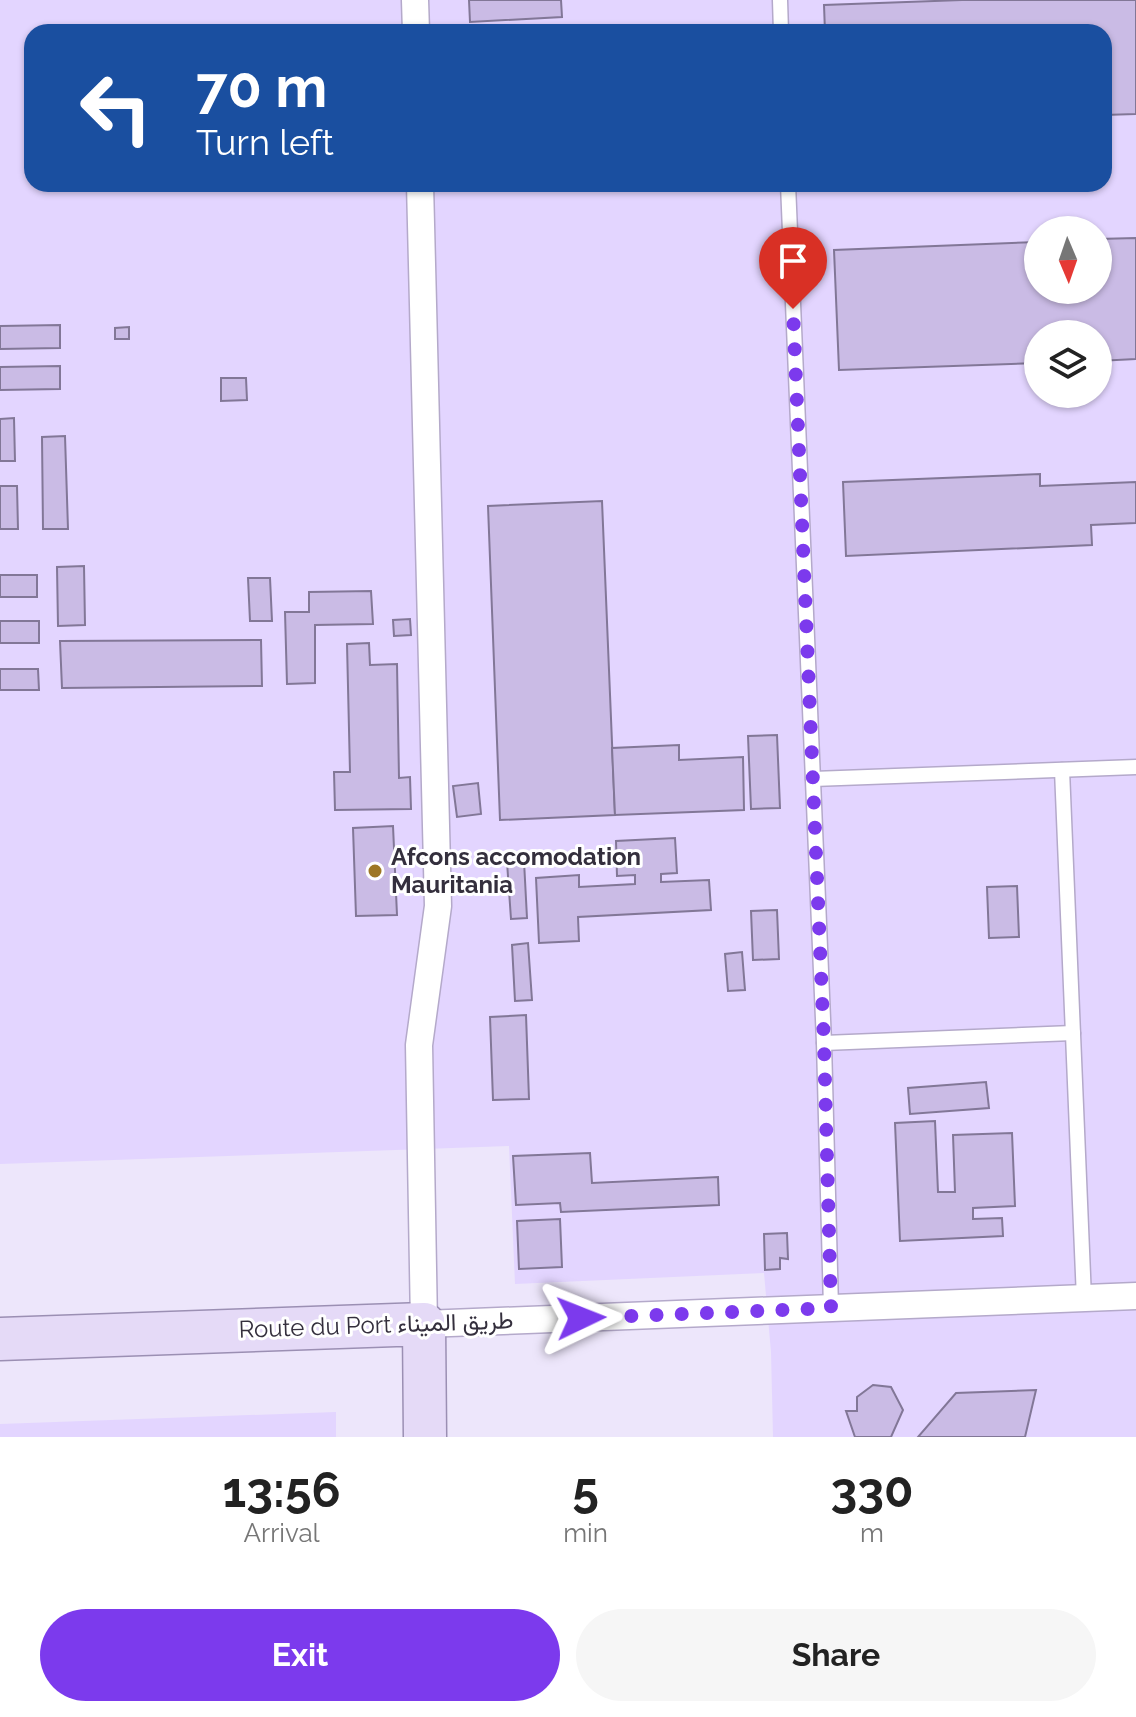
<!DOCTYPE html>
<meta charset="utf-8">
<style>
:root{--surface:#fff;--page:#f6f6f6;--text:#222;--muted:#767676;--accent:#7c3aed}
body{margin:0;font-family:Raleway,Vazirmatn,sans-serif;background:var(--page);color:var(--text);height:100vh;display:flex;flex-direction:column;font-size:30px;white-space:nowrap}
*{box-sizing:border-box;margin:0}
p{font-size:26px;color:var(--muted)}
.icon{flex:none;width:44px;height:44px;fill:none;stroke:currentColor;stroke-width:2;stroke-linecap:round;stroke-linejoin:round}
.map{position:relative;height:1437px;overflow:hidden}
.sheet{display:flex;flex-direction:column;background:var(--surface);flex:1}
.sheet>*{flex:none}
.top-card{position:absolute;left:24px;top:24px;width:1088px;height:168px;border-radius:24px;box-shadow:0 2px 6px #0004;background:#1a4fa0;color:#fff;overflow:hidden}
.needle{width:52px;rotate:178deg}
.tools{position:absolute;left:1024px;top:216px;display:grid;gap:16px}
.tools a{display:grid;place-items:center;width:88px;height:88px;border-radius:50%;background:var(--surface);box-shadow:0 2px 6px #0004;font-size:40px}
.pin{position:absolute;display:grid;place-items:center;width:68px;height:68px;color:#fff;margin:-82px -34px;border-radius:50% 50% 50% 0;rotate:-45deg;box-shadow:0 0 8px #0007}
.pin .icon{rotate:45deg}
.me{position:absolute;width:88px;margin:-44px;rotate:88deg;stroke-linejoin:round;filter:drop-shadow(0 0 6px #0008)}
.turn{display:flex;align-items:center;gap:28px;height:168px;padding:0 40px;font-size:36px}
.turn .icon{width:104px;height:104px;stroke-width:2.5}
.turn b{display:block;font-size:56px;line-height:68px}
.eta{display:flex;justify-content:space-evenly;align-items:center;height:136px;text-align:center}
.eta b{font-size:48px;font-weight:700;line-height:56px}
.primary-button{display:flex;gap:16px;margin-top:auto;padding:16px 40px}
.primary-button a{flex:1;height:92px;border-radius:48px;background:var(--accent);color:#fff;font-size:32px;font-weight:700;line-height:92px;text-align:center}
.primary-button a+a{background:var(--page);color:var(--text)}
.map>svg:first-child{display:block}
.built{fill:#e3d5ff;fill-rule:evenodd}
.building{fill:#cabbe5;stroke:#827797;stroke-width:2}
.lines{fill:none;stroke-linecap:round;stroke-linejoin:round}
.service-casing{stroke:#b4a9ca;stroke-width:17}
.minor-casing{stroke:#b4a9ca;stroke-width:29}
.primary-casing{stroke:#9b8fb3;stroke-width:45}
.service{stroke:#fff;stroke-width:14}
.minor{stroke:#fff;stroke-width:26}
.primary{stroke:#e5daf7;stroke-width:42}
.route{stroke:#7c3aed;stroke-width:14;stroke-dasharray:0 25.2}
.poi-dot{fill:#9e7624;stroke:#fff;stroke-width:3}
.labels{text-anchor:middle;stroke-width:6;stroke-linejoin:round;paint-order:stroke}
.poi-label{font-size:24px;font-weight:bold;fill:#342f3d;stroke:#fff;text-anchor:start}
.street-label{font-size:24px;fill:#342f3d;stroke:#fff}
</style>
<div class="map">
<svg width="1136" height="1437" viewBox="0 0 1136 1437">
<rect width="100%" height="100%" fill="#ede6fb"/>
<g class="built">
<path d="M0,0h1136v1437h-363l-2,-85 -7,-79 -249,11 -6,-138 -509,18zM32,32h1072v152h-1072zM1038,230h60v60h-60zM1038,334h60v60h-60z"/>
<polygon points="336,1412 336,1437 0,1437 0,1424"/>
</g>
<g class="building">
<polygon points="469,0 561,0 562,17 470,22"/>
<polygon points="962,0 1136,0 1136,114 1104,115 1104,32 825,32 824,5"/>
<polygon points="1136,238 1136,359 1098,361 1098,334 1038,334 1038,363 839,370 834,250 1038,242 1038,290 1098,290 1098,239"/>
<polygon points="60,325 60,348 0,349 0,326"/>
<polygon points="129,327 129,339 115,339 115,328"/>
<polygon points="60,366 60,389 0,390 0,367"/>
<polygon points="221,378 246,378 247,400 221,401"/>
<polygon points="14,418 15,461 0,461 0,419"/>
<polygon points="65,436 68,529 43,529 42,437"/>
<polygon points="1040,474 1040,486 1136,482 1136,523 1091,525 1092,545 846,556 843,482"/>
<polygon points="0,486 17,486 18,529 0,529"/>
<polygon points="602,501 615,815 500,820 488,506"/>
<polygon points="84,566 85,625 58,626 57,567"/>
<rect x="0" y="575" width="37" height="22"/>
<polygon points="248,578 270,578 272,621 250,621"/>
<polygon points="371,591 373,624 315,625 315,683 287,684 285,612 309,612 309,592"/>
<polygon points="410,619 411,635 394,636 393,620"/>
<rect x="0" y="621" width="39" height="22"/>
<polygon points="261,640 262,686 62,688 60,641"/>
<polygon points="369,643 370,665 397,664 399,778 410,777 411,809 335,810 334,772 350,772 347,644"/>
<polygon points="0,669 38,669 39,690 0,690"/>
<polygon points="777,735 780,808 751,809 748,736"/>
<polygon points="679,745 679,760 743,757 744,810 615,815 612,748"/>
<polygon points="478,783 481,814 457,817 453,786"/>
<polygon points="393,826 397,915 356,916 353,828"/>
<polygon points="675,838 677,873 661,874 661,882 709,880 711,910 578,917 579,941 539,943 536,878 579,875 579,887 635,884 635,875 617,876 616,841"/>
<polygon points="524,861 527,918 511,919 507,862"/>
<polygon points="1017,886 1019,937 989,938 987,887"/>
<polygon points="777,910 779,959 753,960 751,911"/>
<polygon points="528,943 532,1000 515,1001 512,945"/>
<polygon points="742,952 745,990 728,991 725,954"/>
<polygon points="526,1015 529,1099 493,1100 490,1017"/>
<polygon points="986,1082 989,1108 910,1114 908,1088"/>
<polygon points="935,1121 938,1192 955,1192 953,1135 1012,1133 1015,1206 973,1208 973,1219 1002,1218 1003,1236 900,1241 895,1123"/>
<polygon points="590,1153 592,1183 718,1177 719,1205 561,1212 560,1203 516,1205 513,1156"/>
<polygon points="560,1219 562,1267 519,1269 517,1221"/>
<polygon points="787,1233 788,1259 780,1258 780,1269 765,1270 764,1234"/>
<polygon points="873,1385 891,1387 903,1410 891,1437 855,1437 846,1411 857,1411 857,1397"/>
<polygon points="1036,1390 1025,1437 918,1437 956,1393"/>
</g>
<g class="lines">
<defs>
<g id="service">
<polyline points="780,0 781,32"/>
<polyline points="788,184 824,1043 831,1308"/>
<polyline points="1062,770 1084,1299"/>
<polyline points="813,779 1136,767"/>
<polyline points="824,1043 1073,1033"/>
</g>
<g id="minor">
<polyline points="415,0 416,32"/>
<polyline points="420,184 438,906 419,1045 424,1324 1136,1296"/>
</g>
<polyline id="primary" points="0,1339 424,1324 425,1437"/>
</defs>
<use href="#service" class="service-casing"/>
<use href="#minor" class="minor-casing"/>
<use href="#primary" class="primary-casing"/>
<use href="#service" class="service"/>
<use href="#minor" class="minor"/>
<use href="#primary" class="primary"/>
</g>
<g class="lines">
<polyline class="route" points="581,1318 831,1308 824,1043 793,309"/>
</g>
<circle class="poi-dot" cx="375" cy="871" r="8"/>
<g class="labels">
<g class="poi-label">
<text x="391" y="865">Afcons accomodation<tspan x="391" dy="28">Mauritania</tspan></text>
</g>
<g class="street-label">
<text transform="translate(376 1325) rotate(-2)" y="8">Route du Port طريق الميناء</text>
</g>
</g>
</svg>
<div class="tools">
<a><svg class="needle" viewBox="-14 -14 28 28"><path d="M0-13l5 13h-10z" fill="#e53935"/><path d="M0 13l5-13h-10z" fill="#767676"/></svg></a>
<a><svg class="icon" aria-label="layers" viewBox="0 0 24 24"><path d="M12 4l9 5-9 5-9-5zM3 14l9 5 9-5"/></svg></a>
</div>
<div class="pin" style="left:793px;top:309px;background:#d93025"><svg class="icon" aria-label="arrive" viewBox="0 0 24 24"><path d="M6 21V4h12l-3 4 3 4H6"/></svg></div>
<svg class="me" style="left:581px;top:1318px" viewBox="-20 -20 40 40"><path d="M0-17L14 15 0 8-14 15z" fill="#7c3aed" stroke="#fff" stroke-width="4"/></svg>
<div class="top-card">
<div class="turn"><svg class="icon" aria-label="left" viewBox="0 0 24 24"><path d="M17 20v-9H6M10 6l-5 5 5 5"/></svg><div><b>70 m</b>Turn left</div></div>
</div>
</div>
<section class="sheet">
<div class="eta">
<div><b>13:56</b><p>Arrival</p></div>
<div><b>5</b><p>min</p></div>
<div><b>330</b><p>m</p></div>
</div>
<div class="primary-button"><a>Exit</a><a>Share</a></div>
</section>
